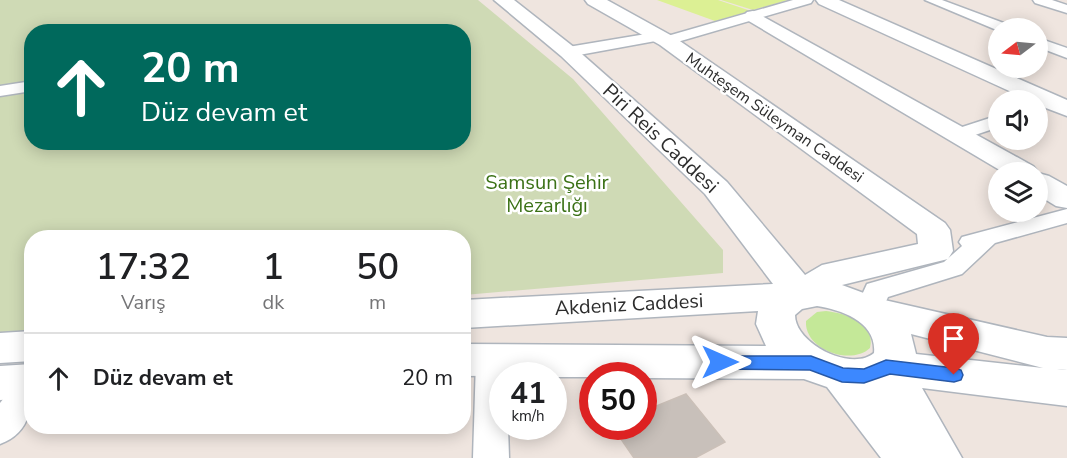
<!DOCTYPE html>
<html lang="tr">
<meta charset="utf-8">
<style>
:root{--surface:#fff;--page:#f6f6f6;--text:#202124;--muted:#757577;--line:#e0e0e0}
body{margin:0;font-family:"Nunito Sans",sans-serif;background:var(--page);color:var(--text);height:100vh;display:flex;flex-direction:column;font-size:22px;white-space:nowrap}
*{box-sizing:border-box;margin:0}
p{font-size:20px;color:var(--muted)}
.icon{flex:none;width:33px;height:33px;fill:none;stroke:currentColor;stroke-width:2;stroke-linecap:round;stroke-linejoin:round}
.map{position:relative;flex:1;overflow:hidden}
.sheet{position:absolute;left:24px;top:230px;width:447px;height:204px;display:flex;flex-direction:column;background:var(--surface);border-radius:24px;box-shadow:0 3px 15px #0003}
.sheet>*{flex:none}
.hud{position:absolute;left:24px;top:24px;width:447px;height:126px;border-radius:24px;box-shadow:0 3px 15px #0003;background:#00695c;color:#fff;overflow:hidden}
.needle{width:39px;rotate:254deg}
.fabs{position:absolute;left:988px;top:18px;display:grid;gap:12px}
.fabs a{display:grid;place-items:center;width:60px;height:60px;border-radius:50%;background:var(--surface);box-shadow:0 3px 15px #0003;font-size:30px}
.speed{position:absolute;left:489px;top:362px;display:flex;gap:12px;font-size:30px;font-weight:700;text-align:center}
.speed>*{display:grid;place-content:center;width:78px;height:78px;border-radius:50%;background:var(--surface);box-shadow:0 3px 15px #0003;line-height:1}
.speed small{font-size:15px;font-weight:400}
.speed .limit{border:9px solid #d22;background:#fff;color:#111}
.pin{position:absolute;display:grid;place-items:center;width:51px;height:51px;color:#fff;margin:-62px -26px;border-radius:50% 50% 50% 0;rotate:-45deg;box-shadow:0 0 6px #0007}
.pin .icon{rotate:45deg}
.me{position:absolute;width:66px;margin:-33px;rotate:90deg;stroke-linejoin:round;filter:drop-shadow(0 0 4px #0008)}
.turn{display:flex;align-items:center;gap:21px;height:126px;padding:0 18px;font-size:27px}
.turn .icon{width:78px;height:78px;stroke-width:2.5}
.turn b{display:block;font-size:42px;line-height:51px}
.eta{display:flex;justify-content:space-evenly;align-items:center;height:102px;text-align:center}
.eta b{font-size:36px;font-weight:600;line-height:42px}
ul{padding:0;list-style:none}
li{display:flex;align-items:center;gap:18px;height:90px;padding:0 18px;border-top:2px solid var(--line)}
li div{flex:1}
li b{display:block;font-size:22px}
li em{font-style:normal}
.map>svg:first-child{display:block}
.green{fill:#c4e898}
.cemetery{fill:#cfdab5;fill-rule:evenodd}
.pitch{fill:#dcf094}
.building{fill:#c8c0ba;stroke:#cbc0b8;stroke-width:1.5}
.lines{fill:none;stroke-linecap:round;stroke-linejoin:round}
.street-casing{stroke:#afb5bd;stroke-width:3}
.secondary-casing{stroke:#afb5bd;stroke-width:3}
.street{fill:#fff;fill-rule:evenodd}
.secondary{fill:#fff;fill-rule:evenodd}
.route{fill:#3c88ff;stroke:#2758a6;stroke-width:1.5}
.labels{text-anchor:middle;stroke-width:5;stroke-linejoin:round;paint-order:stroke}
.far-street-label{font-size:16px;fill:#2d2d2d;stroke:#fff}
.street-label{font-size:20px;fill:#2d2d2d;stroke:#fff}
.park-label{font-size:20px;fill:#3b7116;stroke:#fff}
</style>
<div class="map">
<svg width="1067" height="458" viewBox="0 0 1067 458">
<rect width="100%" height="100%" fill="#efe5df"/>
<path class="green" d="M826,311c19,2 50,12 44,37 -19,18 -66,2 -64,-27l11,-9z"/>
<path class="cemetery" d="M0,0h478l95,79 150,171v23l-259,22v-58h-432l-1,93 -31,3zM32,32h432v110h-432z"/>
<g class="pitch">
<polygon points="657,0 718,0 751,11 715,21"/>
<polygon points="721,0 788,0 753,10"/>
</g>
<polygon class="building" points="686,394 725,442 695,458 634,458 612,426 644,426 644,411"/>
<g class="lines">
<defs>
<g id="street">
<polygon points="793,0 813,0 811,3 667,45 662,44 661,40 568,57 560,52 568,47 658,32 663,33 664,37"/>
<polygon points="925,0 942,0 1009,25 1011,28 999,28 999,31"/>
<polygon points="1033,0 1052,0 1067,5 1067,13 1035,3"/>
<polygon points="1038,38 1067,48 1067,58 1038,47"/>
<polygon points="32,81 32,91 0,96 0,86"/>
<polygon points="999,115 999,127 960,140 953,138 950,134 953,130"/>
<polygon points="1067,209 1067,223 995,243 962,274 888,297 879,317 869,320 859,317 855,310 867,284 944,262 962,246 959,242 962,237"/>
<polygon points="491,348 502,352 506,360 507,375 502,375 502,426 508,426 509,458 473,458 476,360 480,352"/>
<path d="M32,373c0,30 1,59 -32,71v-41l21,-26z"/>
</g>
<g id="secondary">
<path d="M494,0h20l61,48 152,134 78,93 17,-10 96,-21 -1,-10 -257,-189 -72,-41 -3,-4h22l67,37 271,186 5,7 3,21 -5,8 -106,26 38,14 167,38 20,1v32l-10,-1 10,1v36l-145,-18 40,70h-81l-54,-71 -23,-8 -160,-1v-3h-52v2h-38v-2l-90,1v-32l302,2 -10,-22 2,-13 -294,17v-28l309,-16 -68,-90 -144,-138zM817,306c25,4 60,16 57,47 -22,19 -79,-9 -79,-38l7,-6zM911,334l132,34 -127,-14z"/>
<polygon points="816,0 839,0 1067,100 1067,116 1038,105 1038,100 1029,100 819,4"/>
<polygon points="753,11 1033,166 1038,172 1003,172 747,20 744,16 747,12"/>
<polygon points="1038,173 1049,176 1067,186 1067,208 1056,206 1038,195"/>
<polygon points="32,331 32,361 0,363 0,333"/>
<polygon points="32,364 32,398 0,400 0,366"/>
</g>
</defs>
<use href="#street" class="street-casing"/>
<use href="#secondary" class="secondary-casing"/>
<use href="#street" class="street"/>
<use href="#secondary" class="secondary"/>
</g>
<polygon class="route" points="720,356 811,356 843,368 864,369 886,360 954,368 961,370 963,375 961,380 954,382 890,374 864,383 842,382 810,370 720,369 714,367 711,362 714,357"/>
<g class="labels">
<g class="far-street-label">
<text transform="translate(775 117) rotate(35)" y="6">Muhteşem Süleyman Caddesi</text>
</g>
<g class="street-label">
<text transform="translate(661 138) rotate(43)" y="7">Piri Reis Caddesi</text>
<text transform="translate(629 304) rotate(-3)" y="7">Akdeniz Caddesi</text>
</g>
<g class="park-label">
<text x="547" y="189">Samsun Şehir<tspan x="547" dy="23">Mezarlığı</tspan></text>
</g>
</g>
</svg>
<div class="fabs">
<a><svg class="needle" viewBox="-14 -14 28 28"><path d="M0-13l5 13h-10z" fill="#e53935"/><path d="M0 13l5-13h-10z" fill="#757577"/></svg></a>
<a><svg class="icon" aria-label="sound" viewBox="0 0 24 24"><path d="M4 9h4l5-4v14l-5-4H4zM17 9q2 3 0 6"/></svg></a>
<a><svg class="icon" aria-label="layers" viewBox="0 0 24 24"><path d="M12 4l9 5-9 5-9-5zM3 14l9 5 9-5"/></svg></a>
</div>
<div class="speed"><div>41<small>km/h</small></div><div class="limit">50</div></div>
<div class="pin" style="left:954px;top:375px;background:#d93025"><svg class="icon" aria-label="arrive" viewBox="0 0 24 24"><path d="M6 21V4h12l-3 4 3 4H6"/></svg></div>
<svg class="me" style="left:720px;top:362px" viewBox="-20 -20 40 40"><path d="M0-17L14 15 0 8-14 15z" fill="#3c88ff" stroke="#fff" stroke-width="4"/></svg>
<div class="hud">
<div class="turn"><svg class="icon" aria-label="ahead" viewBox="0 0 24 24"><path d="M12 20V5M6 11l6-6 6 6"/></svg><div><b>20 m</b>Düz devam et</div></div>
</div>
<section class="sheet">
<div class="eta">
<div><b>17:32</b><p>Varış</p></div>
<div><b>1</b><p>dk</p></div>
<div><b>50</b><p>m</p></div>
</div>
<ul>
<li><svg class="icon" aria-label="ahead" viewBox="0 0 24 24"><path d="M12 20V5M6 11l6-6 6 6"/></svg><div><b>Düz devam et</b></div><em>20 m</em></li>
</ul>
</section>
</div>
